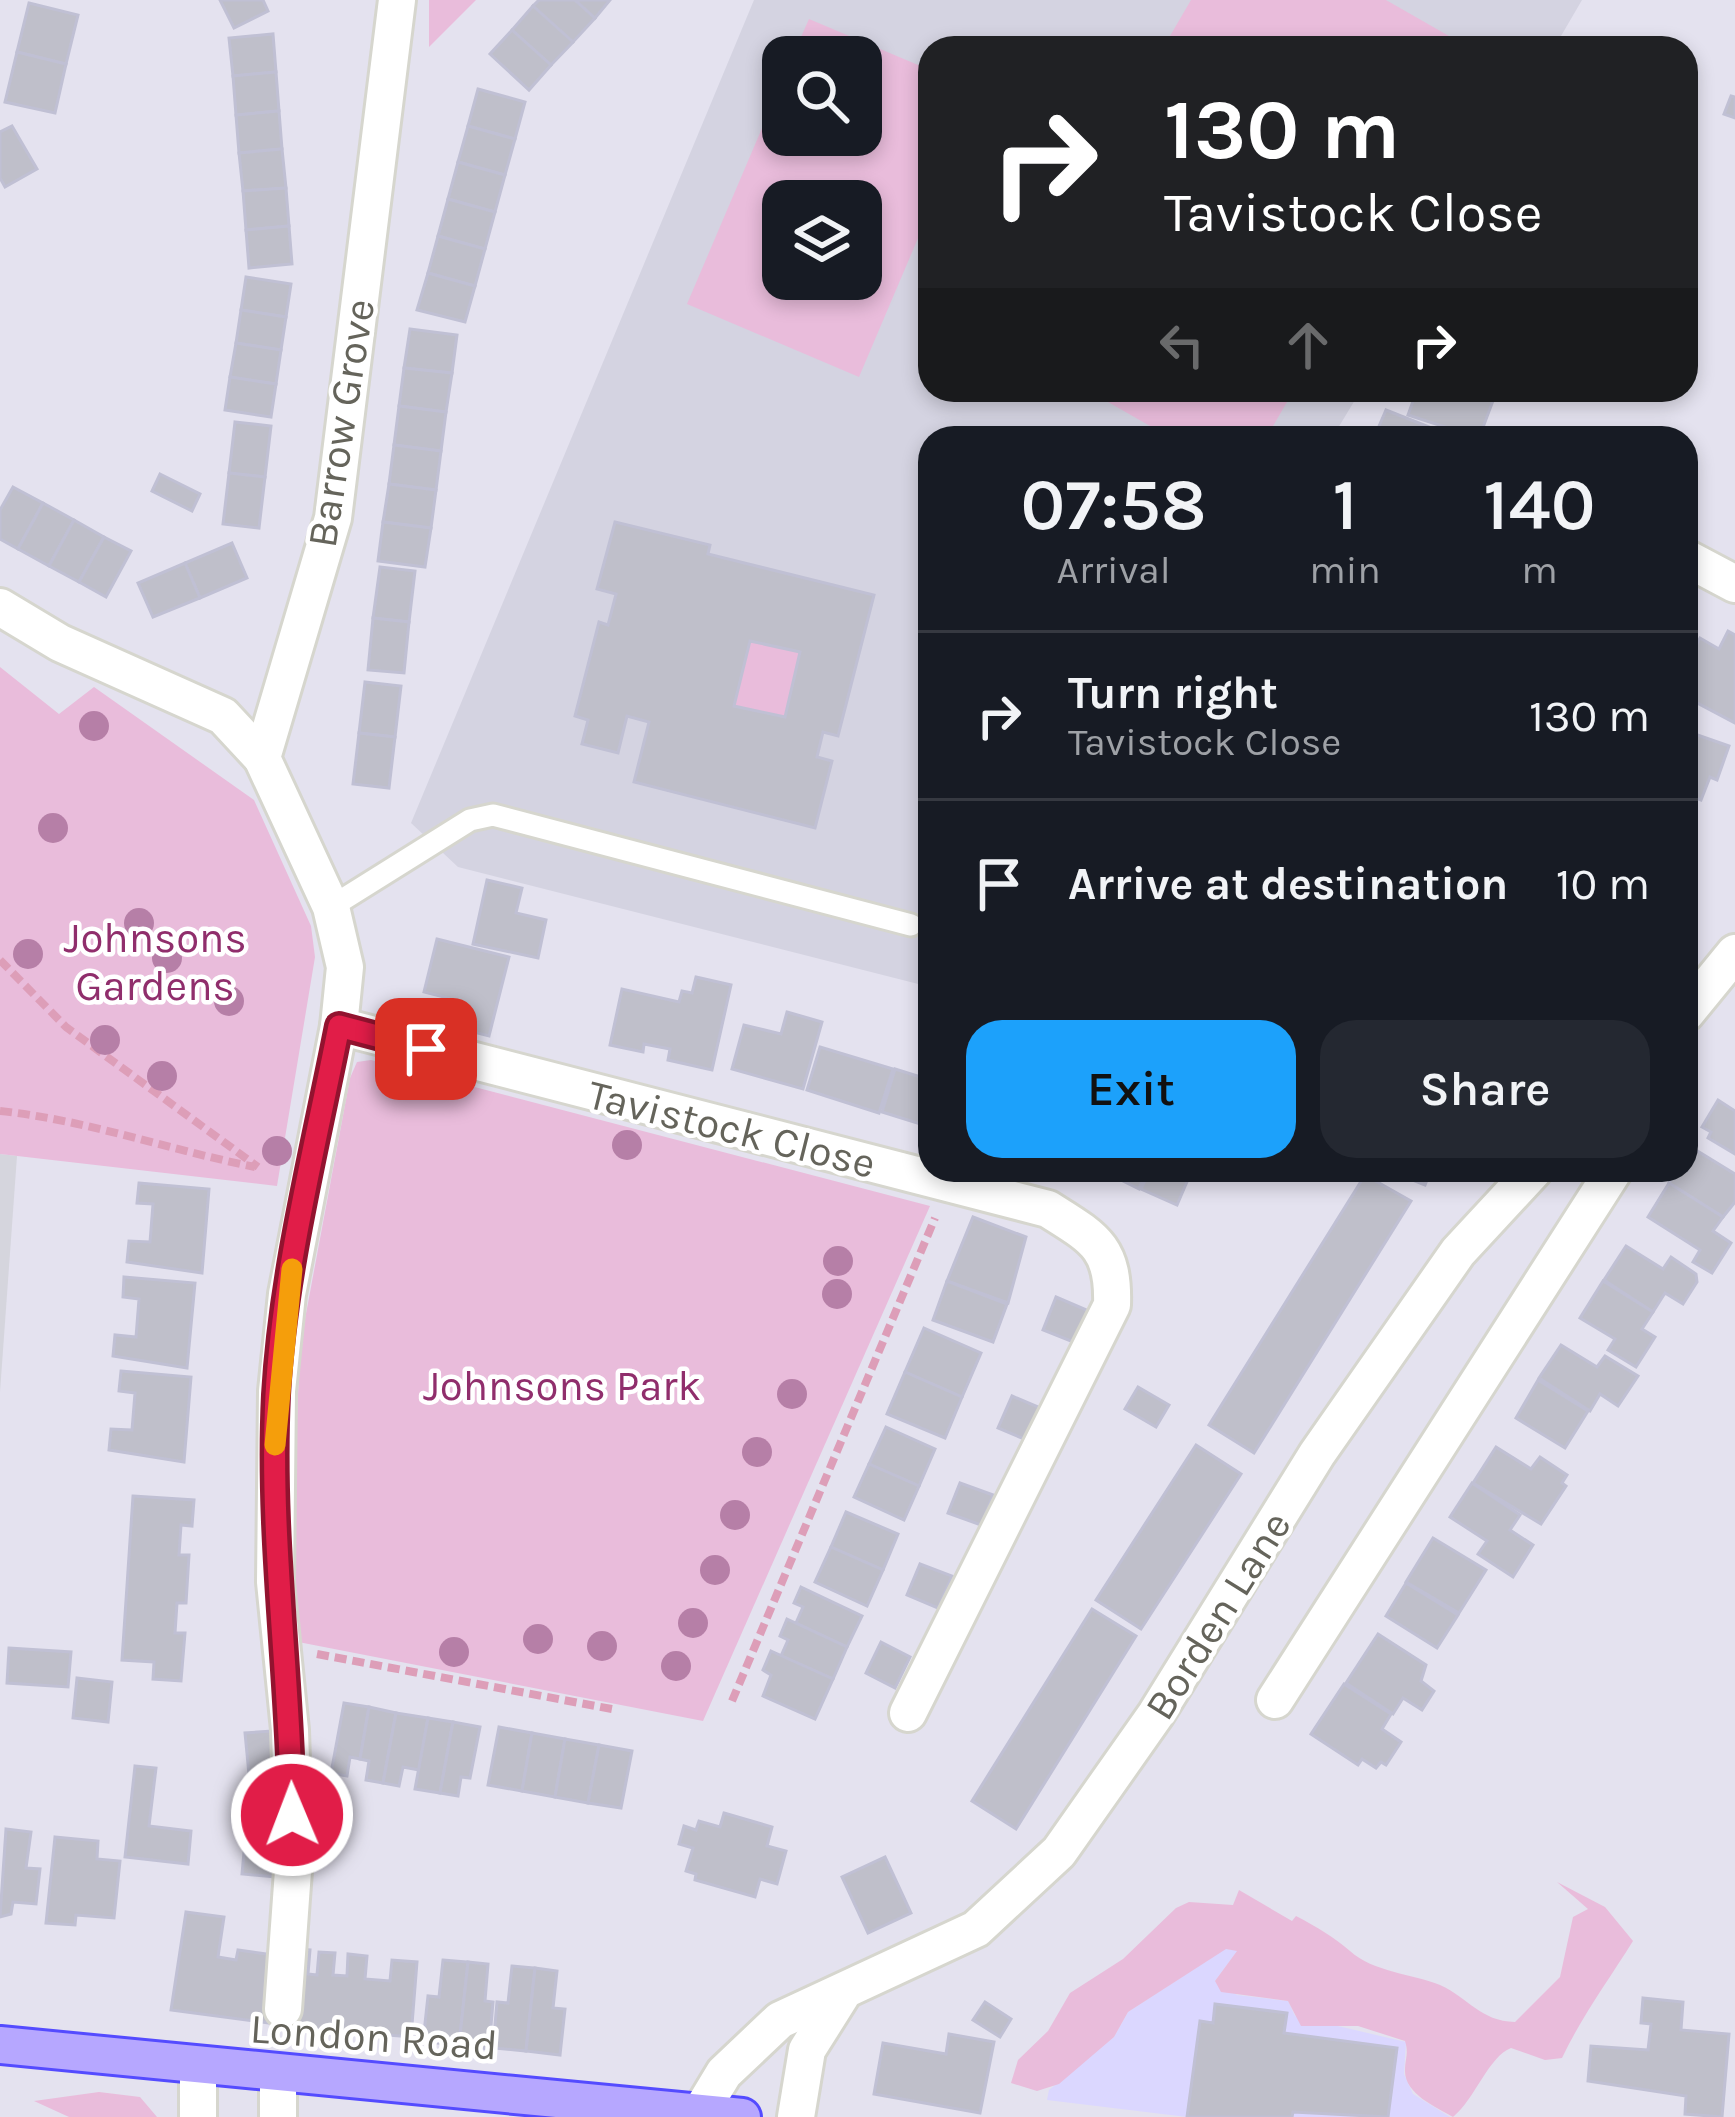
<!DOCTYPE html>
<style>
:root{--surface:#171b24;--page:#242831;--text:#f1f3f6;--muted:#9ea1a6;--line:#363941;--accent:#1ca1fb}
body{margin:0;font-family:Karla,sans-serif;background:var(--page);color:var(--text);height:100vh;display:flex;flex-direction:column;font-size:45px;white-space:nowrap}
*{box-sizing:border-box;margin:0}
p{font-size:39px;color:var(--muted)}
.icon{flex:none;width:66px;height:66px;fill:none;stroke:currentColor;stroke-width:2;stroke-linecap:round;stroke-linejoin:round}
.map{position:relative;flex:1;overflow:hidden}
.details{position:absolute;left:918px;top:426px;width:780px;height:756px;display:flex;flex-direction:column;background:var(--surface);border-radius:36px;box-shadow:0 6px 18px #0003}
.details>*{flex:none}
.banner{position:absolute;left:918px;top:36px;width:780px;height:366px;border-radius:36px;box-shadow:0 6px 18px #0003;background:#202124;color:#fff;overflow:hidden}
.fabs{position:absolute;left:762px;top:36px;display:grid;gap:24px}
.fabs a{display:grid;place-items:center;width:120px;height:120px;border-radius:24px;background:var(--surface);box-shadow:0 6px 18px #0003;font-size:60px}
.pin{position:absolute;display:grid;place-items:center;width:102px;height:102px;color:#fff;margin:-51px;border-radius:24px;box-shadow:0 6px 18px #0006}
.me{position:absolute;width:132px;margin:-66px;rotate:359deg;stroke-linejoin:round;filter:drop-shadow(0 0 9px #0008)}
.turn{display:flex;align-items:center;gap:42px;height:252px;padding:0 48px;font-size:54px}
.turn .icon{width:156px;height:156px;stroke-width:2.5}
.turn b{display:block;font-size:84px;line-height:102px}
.lanes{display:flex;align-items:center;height:114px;padding:0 48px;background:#0003;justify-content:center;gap:60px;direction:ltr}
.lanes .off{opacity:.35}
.eta{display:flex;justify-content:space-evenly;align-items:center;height:204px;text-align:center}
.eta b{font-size:72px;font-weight:600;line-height:84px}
.button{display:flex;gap:24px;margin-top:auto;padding:24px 48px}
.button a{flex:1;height:138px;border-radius:36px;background:var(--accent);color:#111;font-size:48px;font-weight:600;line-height:138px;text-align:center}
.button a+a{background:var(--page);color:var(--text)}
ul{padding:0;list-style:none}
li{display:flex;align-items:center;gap:36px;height:168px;padding:0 48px;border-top:3px solid var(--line)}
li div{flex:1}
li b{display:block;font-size:45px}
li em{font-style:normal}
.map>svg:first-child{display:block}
.commercial{fill:#dbd7ff}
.industrial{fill:#d5d5dd}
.education{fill:#d4d3e1;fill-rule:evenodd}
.green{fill:#e9bcdb;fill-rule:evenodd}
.building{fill:#bfbfca;stroke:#c0c0d4;stroke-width:3;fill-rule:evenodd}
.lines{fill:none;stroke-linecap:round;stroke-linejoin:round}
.lane-casing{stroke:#d6d6ce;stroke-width:27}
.street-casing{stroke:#d6d6ce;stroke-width:42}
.primary-casing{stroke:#544bff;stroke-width:42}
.path{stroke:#dd9eb8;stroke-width:8;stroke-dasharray:12 6;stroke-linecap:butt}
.lane{stroke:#fff;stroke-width:21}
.street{stroke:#fff;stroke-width:36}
.primary{stroke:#b6a7ff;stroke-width:36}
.tree{fill:#b67fa7}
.route-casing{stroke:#92132f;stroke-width:30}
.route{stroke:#e11d48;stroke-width:21}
.slow{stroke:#f59e0b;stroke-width:21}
.labels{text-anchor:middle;stroke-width:9;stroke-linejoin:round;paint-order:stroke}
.street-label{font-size:42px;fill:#65645b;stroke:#fff}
.park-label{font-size:42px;fill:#902e6c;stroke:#fff}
</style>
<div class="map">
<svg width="1735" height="2117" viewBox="0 0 1735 2117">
<rect width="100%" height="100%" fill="#e4e2ef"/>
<polygon class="commercial" points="1225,1949 1238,1950 1215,1981 1237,1995 1288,2001 1295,2016 1406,2042 1404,2074 1413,2094 1450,2117 1187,2117 1047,2100 1049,2090 1114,2037 1128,2012"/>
<polygon class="industrial" points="0,1154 17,1156 0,1392"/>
<path class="education" d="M754,0h828l-28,48h-624v342h431l-29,48h-402v549l-472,-120 -47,-44zM783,57h78v78h-78zM783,201h78v78h-78z"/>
<g class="green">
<polygon points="429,0 476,0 429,47"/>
<polygon points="1191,0 1386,0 1470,48 1163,48"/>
<path d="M809,19l121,51v140l-71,167 -172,-73 96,-225v56h78v-78h-69zM861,201v78h-78v-78z"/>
<polygon points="1087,390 1294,390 1266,438 1171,438"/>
<polygon points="750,641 800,652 785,717 734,706"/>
<polygon points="0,667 59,714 94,687 254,800 311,926 315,957 277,1186 0,1154"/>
<polygon points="371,1060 930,1206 703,1721 288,1640 300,1346 350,1078 357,1062"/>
<path d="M1557,1882l48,25 28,34c-25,40 -51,75 -71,117l-17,2 -34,-12c-22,8 -36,51 -58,69 -17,-10 -48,-23 -48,-46 0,-13 4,-17 0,-30l-47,-15h-57l-13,-25 -67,-9 -6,-11 22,-30 -11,-2 -98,63 -14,25 -55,47 -22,7 -26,-8 7,-23 30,-29 22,-38 53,-34 53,-51 13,-6 44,3 6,-15 53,31 4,-5c21,11 38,21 54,35 23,21 63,23 90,34 29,13 40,36 75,37l45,-45 13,-60 15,-8z"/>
<polygon points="99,2092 140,2097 157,2117 69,2117 34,2101"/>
</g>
<g class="building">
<polygon points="220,0 263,0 268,11 234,28"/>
<polygon points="539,0 575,0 595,18 573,42 533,6"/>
<polygon points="575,0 610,0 595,18"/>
<polygon points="29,3 78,15 66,64 17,52"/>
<polygon points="533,6 573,42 551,65 512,30"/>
<polygon points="512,30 551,65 529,90 490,54"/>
<polygon points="273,34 276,72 233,76 229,38"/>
<polygon points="17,52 66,64 55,113 5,102"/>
<polygon points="276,72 279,111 236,115 233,76"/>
<polygon points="478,89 525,102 515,139 468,126"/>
<polygon points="1731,96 1735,97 1735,118 1724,114"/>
<polygon points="279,111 282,149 239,153 236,115"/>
<polygon points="12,126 37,169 5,187 0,178 0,132"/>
<polygon points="468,126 515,139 505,175 458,162"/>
<polygon points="282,149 286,188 243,191 239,153"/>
<polygon points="458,162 505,175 495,212 448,199"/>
<polygon points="286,188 289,226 246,230 243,191"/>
<polygon points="448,199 495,212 485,249 438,236"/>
<polygon points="289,226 292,264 249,268 246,230"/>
<polygon points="438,236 485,249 475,286 428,273"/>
<polygon points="428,273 475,286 465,322 417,310"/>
<polygon points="246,277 291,284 286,317 241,310"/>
<polygon points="241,310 286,317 281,350 236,343"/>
<polygon points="410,329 457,335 452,373 404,368"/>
<polygon points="236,343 281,350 276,384 230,377"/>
<polygon points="404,368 452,373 446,412 399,406"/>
<polygon points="230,377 276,384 271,417 225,410"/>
<polygon points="1417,390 1497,390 1479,438 1408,415"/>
<polygon points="399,406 446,412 441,451 394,445"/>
<polygon points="1386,410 1452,436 1451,438 1392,438 1377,431"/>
<polygon points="235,422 271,426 265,477 229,473"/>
<polygon points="394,445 441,451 436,490 389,484"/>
<polygon points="229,473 265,477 259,528 223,524"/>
<polygon points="160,474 200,494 192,511 152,491"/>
<polygon points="389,484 436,490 431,528 383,522"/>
<polygon points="13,487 43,503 18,549 0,539 0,510"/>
<polygon points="43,503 74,520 49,566 18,549"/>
<polygon points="74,520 104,537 79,582 49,566"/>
<polygon points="383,522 431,528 425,567 378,561"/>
<path d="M615,522l95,23 -2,9 166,41 -36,141 -15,-4 -6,25 15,4 -17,67 -181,-46 15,-60 -22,-6 -9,37 -36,-9 6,-24 -13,-4 24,-94 9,3 8,-31 -19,-5zM750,641l50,11 -15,65 -51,-11z"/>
<polygon points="104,537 131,551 106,597 79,582"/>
<polygon points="232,543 247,578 200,598 185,563"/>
<polygon points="185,563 200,598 153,617 138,583"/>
<polygon points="380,567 415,571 409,622 373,618"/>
<polygon points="373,618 409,622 404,673 368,670"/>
<polygon points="1728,631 1735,635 1735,723 1686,697 1686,665 1700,638 1719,649"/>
<polygon points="365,682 401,686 395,737 359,733"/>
<polygon points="1686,731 1729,746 1717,780 1710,777 1701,800 1686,794"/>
<polygon points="359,733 395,737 389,788 353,784"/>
<polygon points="487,880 522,888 516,913 546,920 538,958 473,944"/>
<polygon points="437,939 509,957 489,1036 442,1024 448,998 424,992"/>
<polygon points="696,977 731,985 712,1070 668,1060 670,1049 644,1044 643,1052 610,1045 622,989 679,1002 682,991 692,993"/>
<polygon points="787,1012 822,1022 803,1089 732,1069 744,1025 781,1034"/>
<polygon points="820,1047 893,1069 879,1113 807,1090"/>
<polygon points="895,1069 927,1079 930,1069 930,1127 882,1112"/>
<polygon points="1718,1100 1735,1111 1735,1154 1708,1138 1711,1132 1702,1127"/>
<polygon points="1691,1147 1735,1174 1735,1202 1723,1217 1669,1183 1677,1170 1686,1170"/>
<polygon points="1101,1170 1147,1170 1139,1189"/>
<polygon points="1150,1170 1192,1170 1177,1205 1141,1189"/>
<polygon points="1388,1170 1431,1170 1425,1185"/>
<polygon points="1365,1175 1411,1201 1254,1453 1209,1425"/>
<polygon points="139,1183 209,1189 202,1273 127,1262 129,1241 150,1242 153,1204 137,1203"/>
<polygon points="1669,1183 1723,1217 1713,1231 1731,1243 1712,1273 1693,1262 1700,1250 1648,1217"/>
<polygon points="973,1217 1026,1237 1008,1303 947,1281"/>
<polygon points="1626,1246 1663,1269 1671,1257 1696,1274 1697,1282 1683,1304 1665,1293 1653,1312 1604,1280"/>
<polygon points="124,1277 195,1283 187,1368 113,1356 115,1335 136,1337 139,1299 123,1297"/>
<polygon points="947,1281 1007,1304 993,1342 933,1320"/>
<polygon points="1603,1281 1653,1312 1642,1329 1655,1337 1636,1367 1608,1350 1615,1339 1580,1318"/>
<polygon points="1056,1297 1089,1311 1076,1343 1043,1330"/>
<polygon points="924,1328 981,1353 962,1397 905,1372"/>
<polygon points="1561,1345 1597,1367 1605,1356 1638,1376 1618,1406 1600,1394 1590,1411 1539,1378"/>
<polygon points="121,1371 191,1377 184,1462 109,1450 111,1429 132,1430 135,1393 119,1391"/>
<polygon points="905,1372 962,1397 945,1438 887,1414"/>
<polygon points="1538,1380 1588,1411 1565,1448 1516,1418"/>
<polygon points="1138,1387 1169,1405 1156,1427 1125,1409"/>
<polygon points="1012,1396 1043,1409 1029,1441 998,1428"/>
<polygon points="886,1427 935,1449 919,1486 869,1464"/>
<polygon points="1196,1445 1241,1474 1141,1629 1096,1600"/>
<polygon points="1496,1447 1531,1469 1540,1457 1567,1475 1562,1483 1566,1486 1541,1524 1473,1483"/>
<polygon points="869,1464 919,1486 904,1520 854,1497"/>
<polygon points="960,1483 993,1495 981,1525 948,1513"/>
<polygon points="1472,1483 1520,1515 1510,1530 1533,1545 1513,1577 1478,1554 1487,1541 1450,1517"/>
<polygon points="133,1496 194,1500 192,1526 181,1525 179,1555 189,1555 186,1603 177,1603 175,1633 185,1633 181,1681 153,1679 154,1662 122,1660"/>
<polygon points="846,1512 898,1534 883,1570 831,1547"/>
<polygon points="1433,1538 1486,1570 1459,1613 1406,1582"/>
<polygon points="831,1547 883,1570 867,1606 815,1582"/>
<polygon points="920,1564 952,1576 938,1608 907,1595"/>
<polygon points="1406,1583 1458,1615 1437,1648 1386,1616"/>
<polygon points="801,1587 862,1616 847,1647 796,1623 803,1607 794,1603"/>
<polygon points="1092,1609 1136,1636 1016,1829 972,1801"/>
<polygon points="787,1619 847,1647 833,1679 781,1656 788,1640 780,1636"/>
<polygon points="1378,1634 1426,1665 1421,1681 1434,1691 1422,1710 1403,1698 1393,1714 1346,1683"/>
<polygon points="881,1642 910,1657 895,1688 866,1673"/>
<polygon points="9,1648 71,1652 68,1687 7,1683"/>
<polygon points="771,1651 833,1679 815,1719 763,1696 771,1675 763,1670"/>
<polygon points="77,1678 112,1682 108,1722 73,1718"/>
<polygon points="1344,1684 1391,1714 1382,1729 1401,1742 1386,1765 1381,1762 1376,1768 1362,1759 1358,1765 1311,1734"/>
<polygon points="344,1703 369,1707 360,1759 350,1757 347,1776 331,1773"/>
<polygon points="369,1707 396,1713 383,1783 366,1780 369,1761 360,1759"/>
<polygon points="396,1713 428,1718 419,1770 403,1767 399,1786 383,1783"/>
<polygon points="428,1718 453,1722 440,1793 415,1789"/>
<polygon points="453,1722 480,1727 470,1778 461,1777 458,1796 440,1793"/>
<polygon points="499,1727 532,1733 522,1791 488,1785"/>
<polygon points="271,1731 275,1783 250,1785 245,1733"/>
<polygon points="532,1733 565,1739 555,1797 522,1791"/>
<polygon points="565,1739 599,1745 588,1803 555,1797"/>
<polygon points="599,1745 632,1751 621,1808 588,1803"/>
<polygon points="135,1766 156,1768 149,1826 191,1831 188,1864 125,1857"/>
<polygon points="724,1813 772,1827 767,1846 786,1851 777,1884 760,1879 755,1897 695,1880 696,1874 686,1871 693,1848 679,1844 684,1826 696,1830 699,1821 720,1827"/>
<polygon points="6,1829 31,1832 26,1868 40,1869 36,1904 13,1902 11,1914 0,1917"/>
<polygon points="55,1837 98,1841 97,1859 120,1861 114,1918 76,1915 75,1925 46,1923"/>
<polygon points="245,1841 279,1843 277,1877 242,1874"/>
<polygon points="885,1857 911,1913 868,1933 842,1877"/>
<polygon points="186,1912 224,1917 218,1957 236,1960 238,1950 274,1955 269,2023 171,2010"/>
<polygon points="296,1949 310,1950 308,1974 317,1975 319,1952 335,1953 333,1975 347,1976 348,1954 367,1956 365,1979 390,1981 392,1960 417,1962 411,2037 289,2027"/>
<polygon points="443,1960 468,1962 459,2045 423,2042 428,1996 439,1997"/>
<polygon points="468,1962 488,1964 485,2001 493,2002 489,2049 459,2045"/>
<polygon points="512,1966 535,1968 526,2051 493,2048 497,2002 508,2003"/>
<polygon points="535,1968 557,1971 553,2008 565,2009 560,2055 526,2051"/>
<polygon points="1643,1998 1683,2002 1681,2030 1729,2034 1722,2117 1685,2114 1686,2096 1588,2081 1591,2046 1648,2050 1651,2024 1641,2023"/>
<polygon points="985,2002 1011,2019 1000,2037 973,2020"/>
<polygon points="1215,2004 1287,2013 1284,2033 1397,2048 1388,2117 1293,2112 1292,2117 1187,2117 1200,2021 1213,2023"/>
<polygon points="949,2034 994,2042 980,2113 874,2094 883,2043 946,2054"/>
</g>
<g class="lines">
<defs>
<polyline id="lane" points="331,907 470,820 493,815 911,925"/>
<g id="street">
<polyline points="1686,558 1735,584"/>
<polyline points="0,607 60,643 223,716 262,758"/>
<polyline points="1686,1013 1735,953"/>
<path d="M339,1026l709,183c46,29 66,38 64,96l-204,408"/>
<polyline points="1275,1700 1614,1170"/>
<polyline points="283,2009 294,1857 290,1730 275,1582 277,1391 287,1294 339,1026 345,967 331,907 262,758 333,518 397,0"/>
<polyline points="198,2067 198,2117"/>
<polyline points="701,2111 724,2073 780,2020 976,1929 1059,1852 1156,1714 1317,1454 1458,1252 1534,1170"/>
<polyline points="278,2117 278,2076"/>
<polyline points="796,2117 807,2050 841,1996"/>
</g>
<polyline id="primary" points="0,2045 742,2117"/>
</defs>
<use href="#lane" class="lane-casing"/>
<use href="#street" class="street-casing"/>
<use href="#primary" class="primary-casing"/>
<g class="path">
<polyline points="0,960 66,1027 258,1167"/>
<path d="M0,1111c87,9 169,39 255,56"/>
<polyline points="317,1654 617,1710"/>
<polyline points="732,1701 935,1218"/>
</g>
<use href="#lane" class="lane"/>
<use href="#street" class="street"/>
<use href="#primary" class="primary"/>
</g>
<g class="tree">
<circle cx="94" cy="726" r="15"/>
<circle cx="53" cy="828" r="15"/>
<circle cx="139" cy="923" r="15"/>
<circle cx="28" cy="954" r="15"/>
<circle cx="167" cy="958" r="15"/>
<circle cx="229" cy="1001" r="15"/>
<circle cx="105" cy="1040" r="15"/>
<circle cx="162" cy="1076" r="15"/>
<circle cx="627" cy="1145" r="15"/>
<circle cx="277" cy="1151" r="15"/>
<circle cx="838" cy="1261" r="15"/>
<circle cx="837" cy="1294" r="15"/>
<circle cx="792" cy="1394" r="15"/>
<circle cx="757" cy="1452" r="15"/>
<circle cx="735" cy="1515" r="15"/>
<circle cx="715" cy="1570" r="15"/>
<circle cx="693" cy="1623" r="15"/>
<circle cx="538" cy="1639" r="15"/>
<circle cx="602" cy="1646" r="15"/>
<circle cx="454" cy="1652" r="15"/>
<circle cx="676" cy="1666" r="15"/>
</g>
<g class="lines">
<defs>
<path id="route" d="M292,1815c-2,-141 -23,-278 -16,-420 7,-124 39,-247 63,-369l87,23"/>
</defs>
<use href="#route" class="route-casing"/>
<use href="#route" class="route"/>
<polyline class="slow" points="275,1445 292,1269"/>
</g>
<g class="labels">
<g class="street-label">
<text transform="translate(340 423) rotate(-81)" y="15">Barrow Grove</text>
<text transform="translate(732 1128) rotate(14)" y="15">Tavistock Close</text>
<text transform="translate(1217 1615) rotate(-58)" y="15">Borden Lane</text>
<text transform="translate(374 2036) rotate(4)" y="15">London Road</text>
</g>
<g class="park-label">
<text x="155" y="952">Johnsons<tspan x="155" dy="48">Gardens</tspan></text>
<text x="562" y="1400">Johnsons Park</text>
</g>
</g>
</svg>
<div class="fabs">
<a><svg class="icon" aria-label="search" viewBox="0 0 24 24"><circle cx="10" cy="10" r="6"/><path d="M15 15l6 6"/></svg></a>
<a><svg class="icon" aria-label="layers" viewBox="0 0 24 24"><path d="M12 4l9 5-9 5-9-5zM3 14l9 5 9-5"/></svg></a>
</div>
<div class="pin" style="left:426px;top:1049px;background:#d93025"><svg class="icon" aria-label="arrive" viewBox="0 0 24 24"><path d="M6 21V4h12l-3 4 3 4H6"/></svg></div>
<svg class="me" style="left:292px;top:1815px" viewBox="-20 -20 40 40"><circle r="17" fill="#e11d48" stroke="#fff" stroke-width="3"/><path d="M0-11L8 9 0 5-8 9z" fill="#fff"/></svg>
<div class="banner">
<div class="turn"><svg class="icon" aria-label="right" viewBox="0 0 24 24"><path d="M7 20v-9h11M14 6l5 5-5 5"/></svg><div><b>130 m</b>Tavistock Close</div></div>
<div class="lanes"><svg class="icon off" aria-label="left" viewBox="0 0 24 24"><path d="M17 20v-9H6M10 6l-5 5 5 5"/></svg><svg class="icon off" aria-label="ahead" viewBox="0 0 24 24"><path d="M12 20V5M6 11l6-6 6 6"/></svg><svg class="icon" aria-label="right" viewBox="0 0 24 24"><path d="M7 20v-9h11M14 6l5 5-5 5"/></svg></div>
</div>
<section class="details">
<div class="eta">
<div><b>07:58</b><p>Arrival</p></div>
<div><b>1</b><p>min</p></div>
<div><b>140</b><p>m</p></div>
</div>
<ul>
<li><svg class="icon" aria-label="right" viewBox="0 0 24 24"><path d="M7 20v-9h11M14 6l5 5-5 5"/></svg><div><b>Turn right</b><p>Tavistock Close</p></div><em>130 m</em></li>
<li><svg class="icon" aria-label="arrive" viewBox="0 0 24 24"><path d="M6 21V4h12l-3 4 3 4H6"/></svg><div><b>Arrive at destination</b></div><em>10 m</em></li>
</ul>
<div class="button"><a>Exit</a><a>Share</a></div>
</section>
</div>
